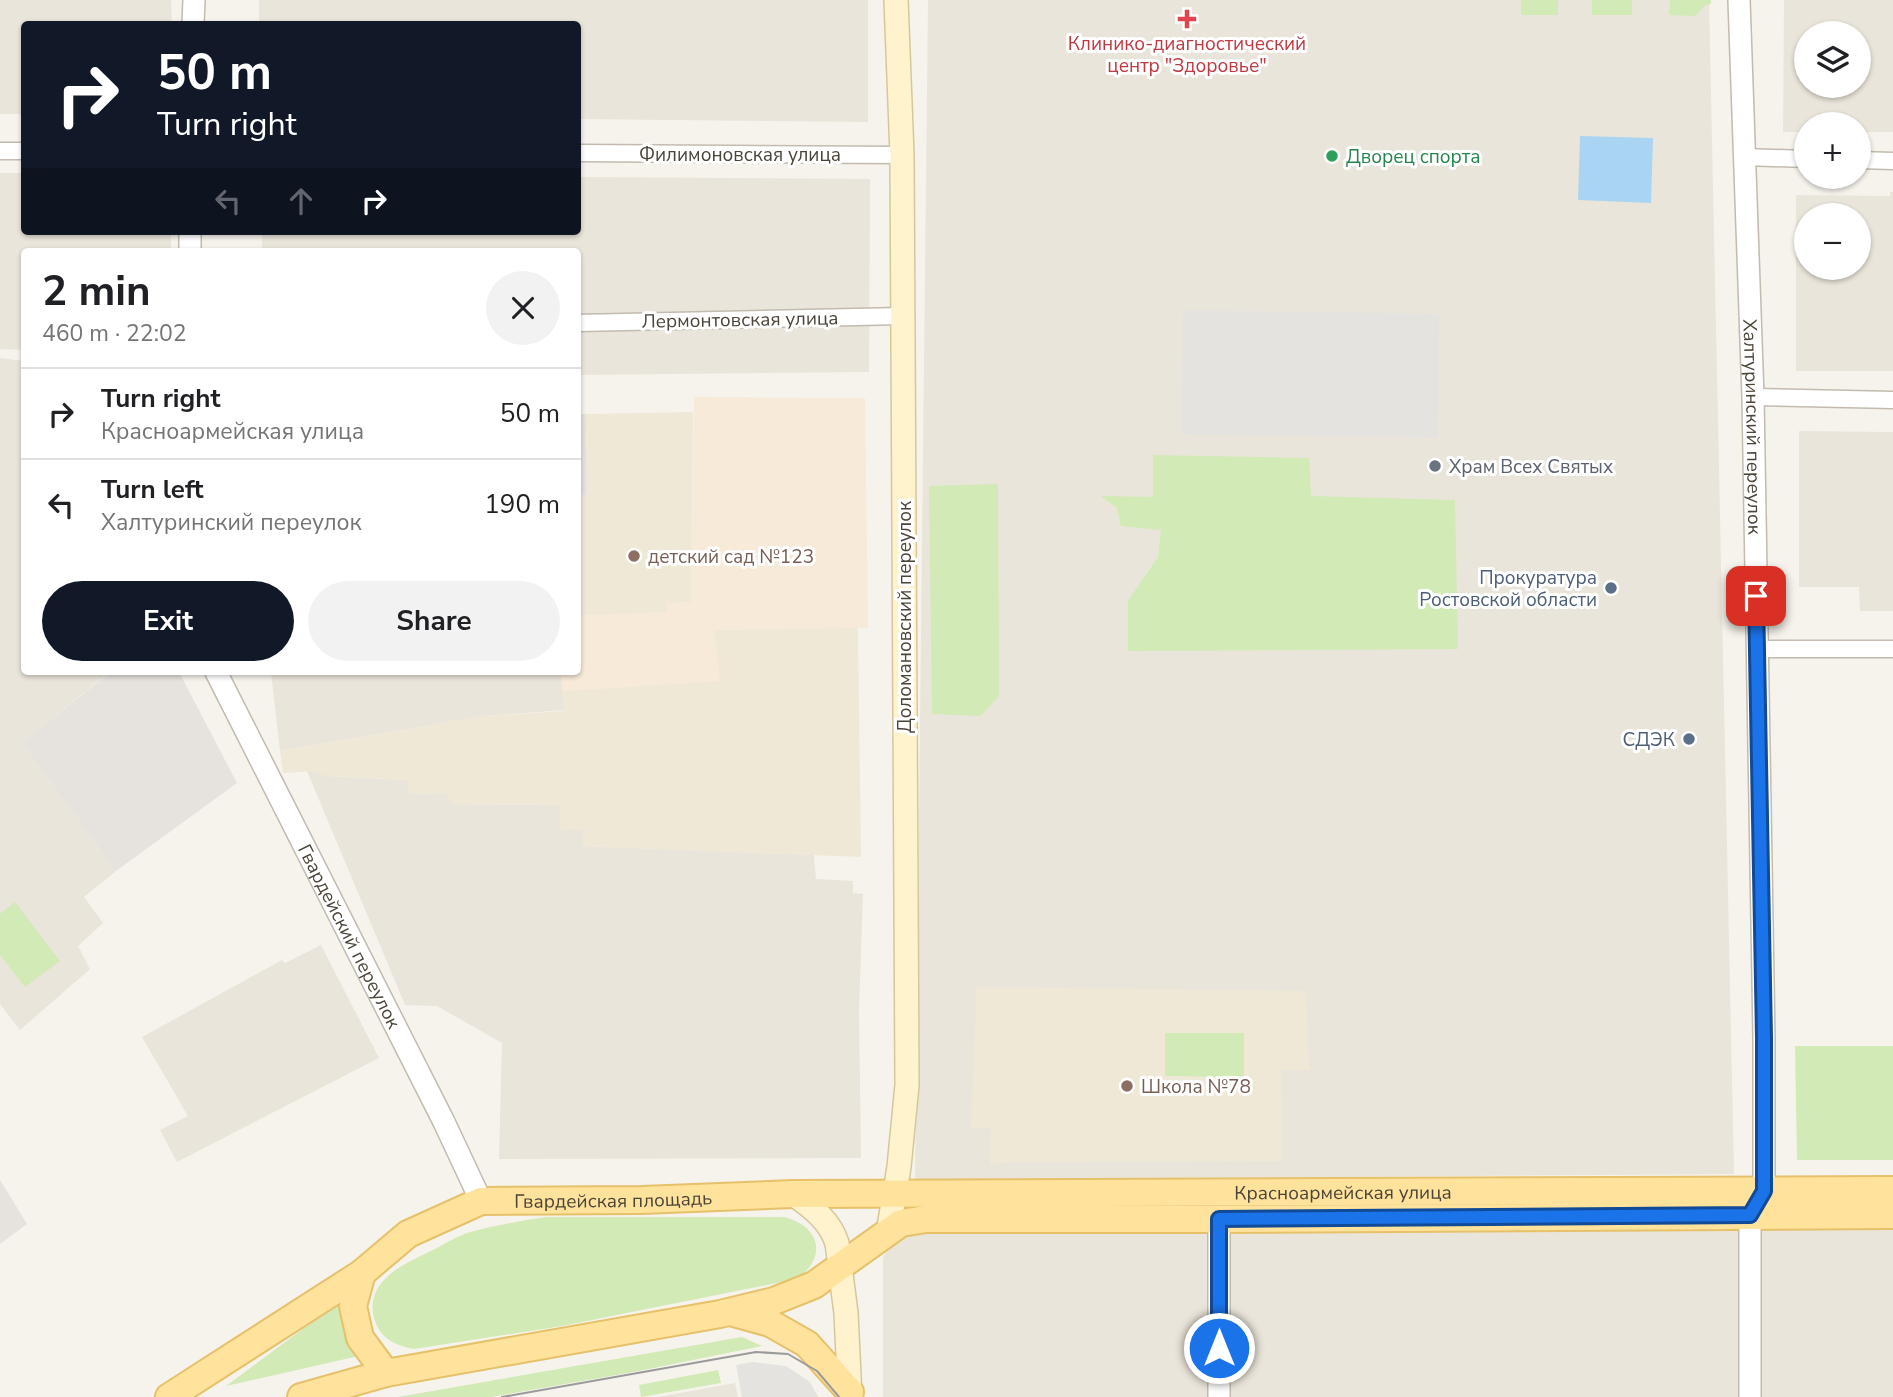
<!DOCTYPE html>
<meta charset="utf-8">
<style>
:root{--surface:#fff;--page:#f2f2f2;--text:#202124;--muted:#757577;--line:#e0e0e0;--accent:#111827}
body{margin:0;font-family:"Nunito Sans",sans-serif;background:var(--page);color:var(--text);height:100vh;display:flex;flex-direction:column;font-size:26px;white-space:nowrap}
*{box-sizing:border-box;margin:0}
p{font-size:23px;color:var(--muted)}
.icon{flex:none;width:38px;height:38px;fill:none;stroke:currentColor;stroke-width:2;stroke-linecap:round;stroke-linejoin:round}
.map{position:relative;flex:1;overflow:hidden}
.details{position:absolute;left:21px;top:248px;width:560px;height:427px;display:flex;flex-direction:column;background:var(--surface);border-radius:7px;box-shadow:0 2px 5px #0004}
.details>*{flex:none}
.guide{position:absolute;left:21px;top:21px;width:560px;height:214px;border-radius:7px;box-shadow:0 2px 5px #0004;background:#111827;color:#fff;overflow:hidden}
.controls{position:absolute;left:1794px;top:21px;display:grid;gap:14px}
.controls a{display:grid;place-items:center;width:77px;height:77px;border-radius:50%;background:var(--surface);box-shadow:0 2px 5px #0004;font-size:35px}
.pin{position:absolute;display:grid;place-items:center;width:60px;height:60px;color:#fff;margin:-30px;border-radius:14px;box-shadow:0 4px 10px #0006}
.me{position:absolute;width:77px;margin:-38px;rotate:0deg;stroke-linejoin:round;filter:drop-shadow(0 0 5px #0008)}
.turn{display:flex;align-items:center;gap:24px;height:147px;padding:0 21px;font-size:32px}
.turn .icon{width:91px;height:91px;stroke-width:2.5}
.turn b{display:block;font-size:49px;line-height:60px}
.lanes{display:flex;align-items:center;height:66px;padding:0 21px;background:#0003;justify-content:center;gap:35px;direction:ltr}
.lanes .off{opacity:.35}
.round{display:grid;place-items:center;flex:none;width:74px;height:74px;border-radius:37px;background:var(--page)}
.headline{display:flex;align-items:center;justify-content:space-between;height:119px;padding:0 21px}
h1{font-size:42px;font-weight:700;line-height:52px}
.cta{display:flex;gap:14px;margin-top:auto;padding:14px 21px}
.cta a{flex:1;height:80px;border-radius:42px;background:var(--accent);color:#fff;font-size:28px;font-weight:700;line-height:80px;text-align:center}
.cta a+a{background:var(--page);color:var(--text)}
ul{padding:0;list-style:none}
li{display:flex;align-items:center;gap:21px;height:91px;padding:0 21px;border-top:2px solid var(--line)}
li div{flex:1}
li b{display:block;font-size:26px}
li em{font-style:normal}
.map>svg:first-child{display:block}
.residential{fill:#eae5da;fill-rule:evenodd}
.commercial{fill:#f7ead8}
.industrial{fill:#e6e2dd}
.education{fill:#efe8d6}
.green{fill:#d2eab5}
.parking{fill:#e5e3e0}
.water{fill:#a9d4f2}
.lines{fill:none;stroke-linecap:round;stroke-linejoin:round}
.minor-casing{stroke:#c2bbae;stroke-width:19}
.tertiary-casing{stroke:#c2bbae;stroke-width:24}
.secondary-casing{stroke:#d6c79b;stroke-width:26}
.primary-casing{stroke:#e6c16a;stroke-width:30}
.minor{stroke:#fff;stroke-width:16}
.tertiary{stroke:#fff;stroke-width:21}
.secondary{stroke:#fff3cd;stroke-width:23}
.primary{stroke:#ffe39c;stroke-width:26}
.tram{stroke:#9a9a9a;stroke-width:2}
.route-casing{stroke:#114b97;stroke-width:18}
.route{stroke:#1a73e8;stroke-width:12}
.health-dot{fill:#e0444e;stroke:#fff;stroke-width:2.5}
.leisure-dot{fill:#2e9e5b;stroke:#fff;stroke-width:2.5}
.worship-dot{fill:#6b7280;stroke:#fff;stroke-width:2.5}
.education-dot{fill:#8d6e63;stroke:#fff;stroke-width:2.5}
.service-dot{fill:#5c6f8a;stroke:#fff;stroke-width:2.5}
.labels{text-anchor:middle;stroke-width:6;stroke-linejoin:round;paint-order:stroke}
.health-label{font-size:19px;fill:#be3a42;stroke:#fff}
.street-label{font-size:19px;fill:#4b4439;stroke:#fff}
.leisure-label{font-size:19px;fill:#27864d;stroke:#fff;text-anchor:start}
.worship-label{font-size:19px;fill:#5b616d;stroke:#fff;text-anchor:start}
.education-label{font-size:19px;fill:#785e54;stroke:#fff;text-anchor:start}
.service-label{font-size:19px;fill:#4e5e75;stroke:#fff;text-anchor:end}
</style>
<div class="map">
<svg width="1893" height="1397" viewBox="0 0 1893 1397">
<rect width="100%" height="100%" fill="#f6f3ec"/>
<g class="residential">
<polygon points="0,0 171,0 172,24 24,24 24,114 0,114"/>
<polygon points="259,0 868,0 868,122 578,119 578,24 259,24"/>
<polygon points="928,0 1709,0 1734,1174 915,1180"/>
<path d="M1784,0h109v132h-34l-1,-8h-52v8h-23zM1806,33h52v53h-52z"/>
<polygon points="0,173 24,173 24,231 171,231 171,252 24,252 24,350 0,349"/>
<polygon points="578,177 870,179 869,372 578,375 578,252 262,252 262,231 578,231"/>
<path d="M1890,192h3v179h-97v-176l94,1zM1806,215h52v53h-52z"/>
<polygon points="0,358 24,361 24,672 114,672 103,677 22,743 116,871 84,897 103,923 78,946 90,969 20,1030 0,1004"/>
<polygon points="1799,431 1893,432 1893,611 1860,611 1859,587 1799,587"/>
<polygon points="271,672 561,672 565,710 483,716 280,751"/>
<polygon points="307,771 315,771 328,776 408,780 410,794 446,793 453,804 560,805 584,830 583,846 814,855 816,879 853,881 853,893 863,894 859,1011 861,1158 499,1159 502,1043 437,1006 405,1005"/>
<polygon points="321,945 379,1058 177,1162 160,1130 188,1116 142,1037 282,960 285,963"/>
<polygon points="903,1217 1893,1224 1893,1397 883,1397 883,1258"/>
<polygon points="735,1383 738,1397 658,1397"/>
</g>
<polygon class="commercial" points="694,397 865,398 868,628 715,630 721,681 562,691 561,672 578,672 578,616 666,612 666,603 691,602"/>
<g class="industrial">
<polygon points="578,414 586,414 587,495 578,496"/>
<polygon points="114,672 179,672 237,783 116,871 22,743 104,677"/>
<polygon points="0,1180 27,1224 0,1244"/>
</g>
<g class="education">
<polygon points="693,412 691,602 667,603 666,612 578,616 578,496 587,495 586,414"/>
<polygon points="858,628 861,857 582,846 584,830 561,829 559,805 453,804 446,793 409,794 408,780 327,776 315,771 283,773 280,751 483,716 564,711 562,691 720,681 714,630"/>
<polygon points="977,987 1306,991 1309,1070 1281,1070 1282,1161 1009,1162 990,1164 991,1128 971,1127"/>
</g>
<g class="green">
<rect x="1521" y="0" width="37" height="15"/>
<rect x="1592" y="0" width="40" height="15"/>
<polygon points="1670,0 1711,0 1711,4 1705,5 1696,16 1669,15"/>
<polygon points="1153,455 1309,458 1311,496 1455,500 1458,649 1128,651 1128,601 1158,557 1161,530 1121,526 1117,508 1101,496 1153,497"/>
<polygon points="998,484 999,696 981,716 932,714 929,486"/>
<polygon points="15,902 60,961 25,987 0,955 0,914"/>
<polygon points="1165,1033 1244,1033 1244,1077 1165,1076"/>
<polygon points="1795,1046 1893,1046 1893,1160 1797,1160"/>
<path d="M546,1217h238c36,9 44,40 13,62l-235,47 -148,23c-19,-4 -34,-10 -40,-31 -10,-40 35,-56 63,-70 11,-6 22,-13 34,-16 25,-7 50,-11 75,-15z"/>
<path d="M343,1299c0,28 3,34 20,56l-137,31z"/>
<polygon points="742,1337 762,1346 639,1371 491,1397 398,1397"/>
<polygon points="718,1370 721,1383 641,1397 639,1385"/>
</g>
<g class="parking">
<polygon points="1183,310 1439,314 1438,438 1181,434"/>
<polygon points="752,1362 786,1366 810,1382 818,1397 742,1397 736,1365"/>
</g>
<polygon class="water" points="1580,136 1653,138 1651,203 1578,200"/>
<g class="lines">
<defs>
<g id="minor">
<polyline points="0,151 24,151"/>
<polyline points="578,153 902,155"/>
<polyline points="1744,157 1806,159"/>
<polyline points="1858,160 1893,161"/>
<polyline points="578,323 902,316"/>
<polyline points="1753,397 1893,400"/>
<polyline points="1757,649 1893,649"/>
</g>
<g id="tertiary">
<path id="s1" d="M1739,0l14,397 11,641v153l-14,24v182"/>
<polyline points="193,24 194,0"/>
<polyline points="190,231 190,252"/>
<path id="s2" d="M216,672l228,450 37,79"/>
<polyline points="1219,1219 1219,1397"/>
</g>
<g id="secondary">
<path d="M793,1194c19,13 37,27 44,49l9,70 4,84"/>
<polyline points="888,1233 899,1167 907,1085 902,155 896,0"/>
</g>
<g id="primary">
<polyline points="362,1273 353,1306 360,1338 386,1373"/>
<polyline points="734,1313 770,1323 807,1344 850,1392"/>
<path id="s3" d="M169,1397l193,-124 46,-39 73,-33 161,-1 151,-6 1100,-4"/>
<polyline points="301,1397 386,1373 720,1314 774,1301 814,1285 901,1223 926,1219 1219,1219 1893,1215"/>
</g>
</defs>
<use href="#minor" class="minor-casing"/>
<use href="#tertiary" class="tertiary-casing"/>
<use href="#secondary" class="secondary-casing"/>
<use href="#primary" class="primary-casing"/>
<use href="#minor" class="minor"/>
<use href="#tertiary" class="tertiary"/>
<use href="#secondary" class="secondary"/>
<use href="#primary" class="primary"/>
<polyline class="tram" points="502,1397 756,1352 788,1354 817,1371 839,1397"/>
</g>
<g class="lines">
<defs>
<polyline id="route" points="1219,1348 1219,1219 1750,1215 1764,1191 1764,1038 1756,596"/>
</defs>
<use href="#route" class="route-casing"/>
<use href="#route" class="route"/>
</g>
<path class="health-dot" d="M1183.5 8.5h7v7h7v7h-7v7h-7v-7h-7v-7h7z"/>
<circle class="leisure-dot" cx="1332" cy="156" r="7"/>
<circle class="worship-dot" cx="1435" cy="466" r="7"/>
<g class="education-dot">
<circle cx="634" cy="556" r="7"/>
<circle cx="1127" cy="1086" r="7"/>
</g>
<g class="service-dot">
<circle cx="1611" cy="588" r="7"/>
<circle cx="1689" cy="739" r="7"/>
</g>
<g class="labels">
<g class="health-label">
<text x="1187" y="50">Клинико-диагностический<tspan x="1187" dy="22">центр "Здоровье"</tspan></text>
</g>
<g class="street-label">
<text x="740" y="161">Филимоновская улица</text>
<text transform="translate(740 319) rotate(-1)" y="7">Лермонтовская улица</text>
<text dy="7" stroke="none"><textPath href="#s1" startOffset="427">Халтуринский переулок</textPath></text>
<text transform="translate(904 617) rotate(-90)" y="7">Доломановский переулок</text>
<text dy="7" stroke="none"><textPath href="#s2" startOffset="296">Гвардейский переулок</textPath></text>
<text dy="7" stroke="none"><textPath href="#s3" startOffset="1232">Красноармейская улица</textPath></text>
<text dy="7" stroke="none"><textPath href="#s3" startOffset="502">Гвардейская площадь</textPath></text>
</g>
<g class="leisure-label">
<text x="1346" y="163">Дворец спорта</text>
</g>
<g class="worship-label">
<text x="1449" y="473">Храм Всех Святых</text>
</g>
<g class="education-label">
<text x="648" y="563">детский сад №123</text>
<text x="1141" y="1093">Школа №78</text>
</g>
<g class="service-label">
<text x="1597" y="584">Прокуратура<tspan x="1597" dy="22">Ростовской области</tspan></text>
<text x="1675" y="746">СДЭК</text>
</g>
</g>
</svg>
<div class="controls">
<a><svg class="icon" aria-label="layers" viewBox="0 0 24 24"><path d="M12 4l9 5-9 5-9-5zM3 14l9 5 9-5"/></svg></a>
<a>+</a>
<a>−</a>
</div>
<div class="pin" style="left:1756px;top:596px;background:#d93025"><svg class="icon" aria-label="arrive" viewBox="0 0 24 24"><path d="M6 21V4h12l-3 4 3 4H6"/></svg></div>
<svg class="me" style="left:1219px;top:1348px" viewBox="-20 -20 40 40"><circle r="17" fill="#1a73e8" stroke="#fff" stroke-width="3"/><path d="M0-11L8 9 0 5-8 9z" fill="#fff"/></svg>
<div class="guide">
<div class="turn"><svg class="icon" aria-label="right" viewBox="0 0 24 24"><path d="M7 20v-9h11M14 6l5 5-5 5"/></svg><div><b>50 m</b>Turn right</div></div>
<div class="lanes"><svg class="icon off" aria-label="left" viewBox="0 0 24 24"><path d="M17 20v-9H6M10 6l-5 5 5 5"/></svg><svg class="icon off" aria-label="ahead" viewBox="0 0 24 24"><path d="M12 20V5M6 11l6-6 6 6"/></svg><svg class="icon" aria-label="right" viewBox="0 0 24 24"><path d="M7 20v-9h11M14 6l5 5-5 5"/></svg></div>
</div>
<section class="details">
<div class="headline"><div><h1>2 min</h1><p>460 m · 22:02</p></div><a class="round"><svg class="icon" aria-label="close" viewBox="0 0 24 24"><path d="M6 6l12 12M18 6L6 18"/></svg></a></div>
<ul>
<li><svg class="icon" aria-label="right" viewBox="0 0 24 24"><path d="M7 20v-9h11M14 6l5 5-5 5"/></svg><div><b>Turn right</b><p>Красноармейская улица</p></div><em>50 m</em></li>
<li><svg class="icon" aria-label="left" viewBox="0 0 24 24"><path d="M17 20v-9H6M10 6l-5 5 5 5"/></svg><div><b>Turn left</b><p>Халтуринский переулок</p></div><em>190 m</em></li>
</ul>
<div class="cta"><a>Exit</a><a>Share</a></div>
</section>
</div>
